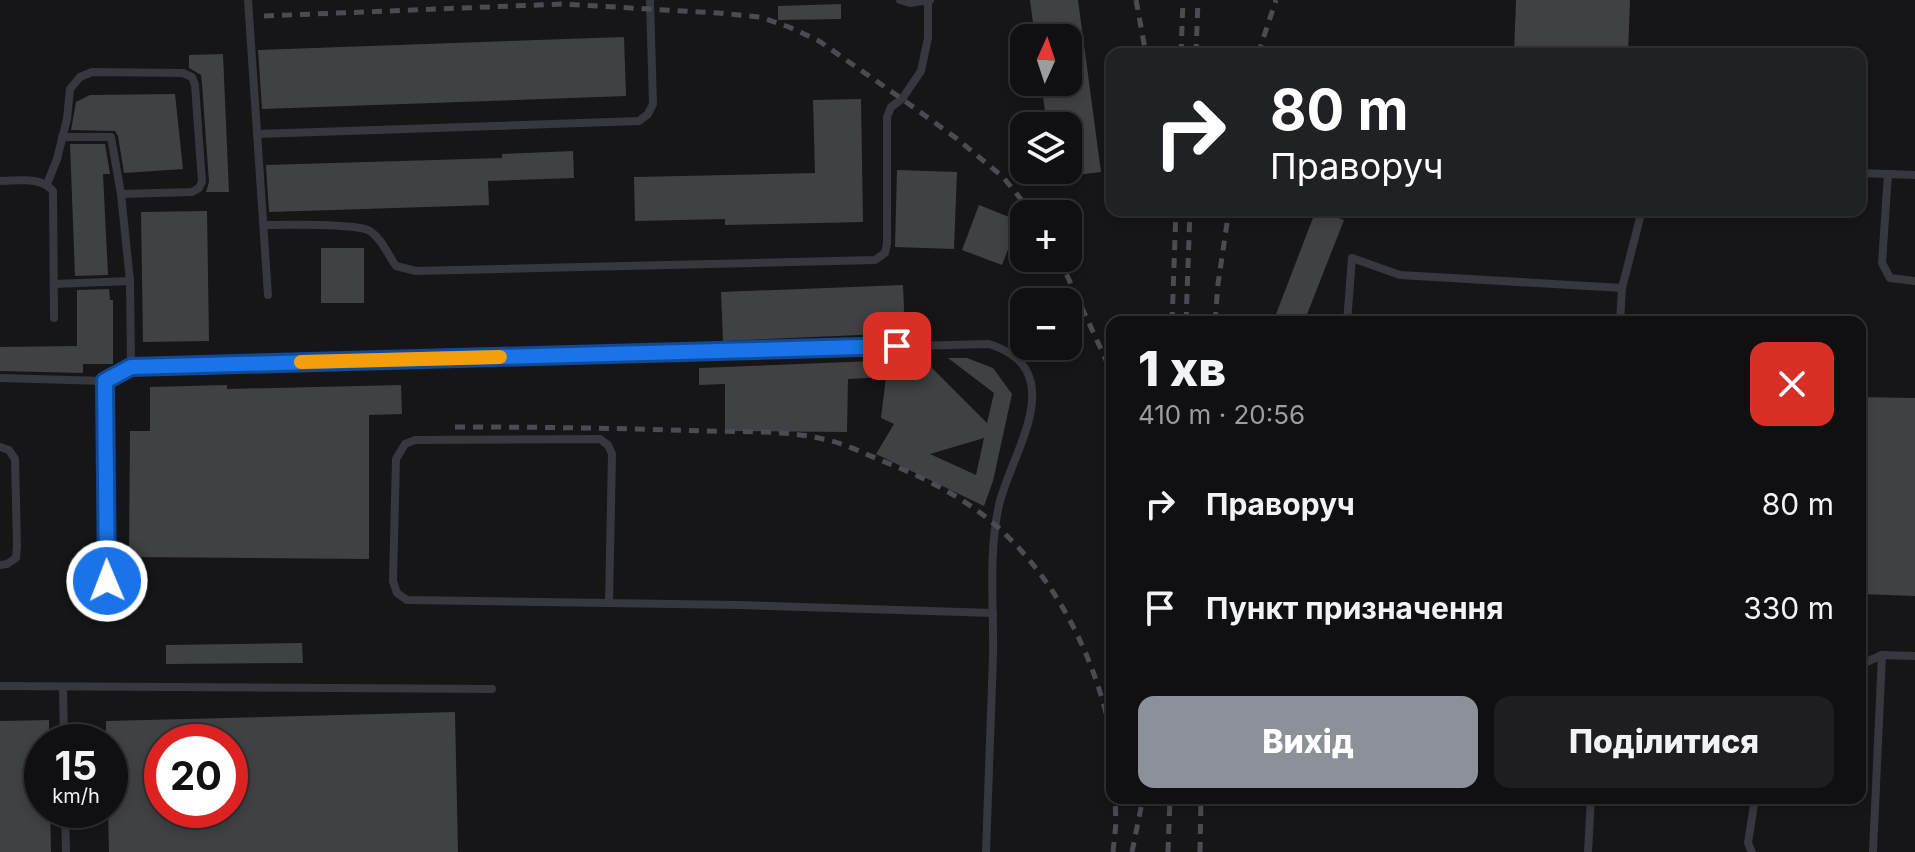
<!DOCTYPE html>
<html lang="uk">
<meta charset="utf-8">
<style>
:root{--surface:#101012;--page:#1e1e20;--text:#f1f3f6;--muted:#9c9d9f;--line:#303032;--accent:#8c9099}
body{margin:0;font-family:Inter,sans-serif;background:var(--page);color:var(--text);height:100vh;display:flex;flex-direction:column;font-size:30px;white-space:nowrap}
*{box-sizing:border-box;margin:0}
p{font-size:26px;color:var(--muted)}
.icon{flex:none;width:44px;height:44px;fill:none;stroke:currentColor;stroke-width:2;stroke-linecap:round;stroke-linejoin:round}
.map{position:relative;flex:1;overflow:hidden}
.panel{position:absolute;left:1106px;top:316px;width:760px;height:488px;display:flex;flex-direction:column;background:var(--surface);border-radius:16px;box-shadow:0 4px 12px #0003,0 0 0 2px var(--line)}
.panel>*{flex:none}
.top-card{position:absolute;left:1106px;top:48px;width:760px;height:168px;border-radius:16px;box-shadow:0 4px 12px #0003,0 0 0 2px var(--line);background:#202124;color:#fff;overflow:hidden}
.needle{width:52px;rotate:3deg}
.controls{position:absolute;left:1010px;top:24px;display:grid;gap:16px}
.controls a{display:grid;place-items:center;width:72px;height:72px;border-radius:16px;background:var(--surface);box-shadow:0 4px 12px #0003,0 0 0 2px var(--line);font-size:40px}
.speed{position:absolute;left:24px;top:724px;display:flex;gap:16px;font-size:40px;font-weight:700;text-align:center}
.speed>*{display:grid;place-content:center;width:104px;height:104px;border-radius:50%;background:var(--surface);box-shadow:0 4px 12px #0003,0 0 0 2px var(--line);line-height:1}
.speed small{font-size:20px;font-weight:400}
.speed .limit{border:12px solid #d22;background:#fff;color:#111}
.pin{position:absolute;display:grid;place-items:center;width:68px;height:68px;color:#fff;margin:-34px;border-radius:16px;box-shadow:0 4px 12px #0006}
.me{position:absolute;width:88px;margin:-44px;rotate:359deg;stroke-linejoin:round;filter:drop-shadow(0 0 6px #0008)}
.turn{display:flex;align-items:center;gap:28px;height:168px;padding:0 32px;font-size:36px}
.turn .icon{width:104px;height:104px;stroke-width:2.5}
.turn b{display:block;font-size:56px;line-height:68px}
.round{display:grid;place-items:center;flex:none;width:84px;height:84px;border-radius:16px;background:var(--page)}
.headline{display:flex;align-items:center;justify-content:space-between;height:136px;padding:0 32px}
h1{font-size:48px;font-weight:800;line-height:60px}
.action{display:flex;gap:16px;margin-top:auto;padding:16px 32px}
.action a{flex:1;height:92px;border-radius:16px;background:var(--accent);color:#fff;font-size:32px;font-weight:800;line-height:92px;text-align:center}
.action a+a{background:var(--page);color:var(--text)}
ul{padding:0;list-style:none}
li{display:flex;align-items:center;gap:24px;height:104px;padding:0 32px}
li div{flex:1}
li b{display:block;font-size:30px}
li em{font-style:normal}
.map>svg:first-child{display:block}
.building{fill:#404145;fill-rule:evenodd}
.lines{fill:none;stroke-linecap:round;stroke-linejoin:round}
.lane{stroke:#37383d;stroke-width:8}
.rail{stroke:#4a4c52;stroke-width:5;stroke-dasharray:10 8;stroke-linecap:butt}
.route-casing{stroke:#114b97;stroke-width:20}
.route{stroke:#1a73e8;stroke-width:14}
.slow{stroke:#f59e0b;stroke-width:14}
</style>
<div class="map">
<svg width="1915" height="852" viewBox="0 0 1915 852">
<rect width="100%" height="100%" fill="#161618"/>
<g class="building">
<polygon points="1030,0 1078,0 1101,172 1068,176 1068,126 1047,126 1041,82 1068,82 1068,38 1035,38"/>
<polygon points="1516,0 1630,0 1628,54 1514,54"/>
<polygon points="841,4 841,19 778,20 778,6"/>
<polygon points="624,37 626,96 262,109 258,50"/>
<polygon points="223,54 229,192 206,192 209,182 202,84 201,75 189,68 189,55"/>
<polygon points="175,94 183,169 124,173 118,136 115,131 71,130 76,102 90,95"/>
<polygon points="861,99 863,222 725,225 725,219 635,221 634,177 815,173 813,100"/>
<polygon points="70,144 105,144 110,174 103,174 108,275 75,276"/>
<polygon points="573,151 574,178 488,181 489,205 269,212 266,165 502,158 502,154"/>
<polygon points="897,170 957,172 954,249 895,247"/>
<polygon points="979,205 1019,221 1002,265 962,250"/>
<polygon points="1316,210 1344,220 1304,322 1273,322"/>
<polygon points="207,211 209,341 143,342 141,212"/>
<rect x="321" y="248" width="43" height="55"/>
<polygon points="903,285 905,333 723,341 721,292"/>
<polygon points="109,289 110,300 113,300 113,364 83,364 83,373 0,371 0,347 77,346 77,290"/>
<path d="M948,358h19l26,10 19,26 -19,87 -9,25 -108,-52 18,-30 -13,-6 5,-41 -38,2 -1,53 -122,-1v-47l-26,1v-17l224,-9 64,64 7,-30zM984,438l-8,37 -46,-21z"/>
<polygon points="227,385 227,389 401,385 402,414 369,415 369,559 129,557 130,431 150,431 150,387"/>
<polygon points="1860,397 1915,398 1915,596 1860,594"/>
<polygon points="302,643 303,663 166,664 166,645"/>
<path d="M455,712l3,140h-349l-1,-42h2v-68h-4v-21zM162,742h68v68h-68z"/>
<polygon points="49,720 49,742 42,742 42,810 50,810 51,852 0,852 0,721"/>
</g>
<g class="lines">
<g class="lane">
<polyline points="248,0 268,295"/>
<polyline points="900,0 910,3 930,0"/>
<polyline points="257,134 639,121 648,114 653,104 650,0"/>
<polyline points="62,137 111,137 121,194 130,281 131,367"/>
<polyline points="1860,173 1915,175"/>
<polyline points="1888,174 1882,263 1890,278 1915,281"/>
<path d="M0,181c18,0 41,-5 53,10l1,127"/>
<polyline points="47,184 57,159 67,119 70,89 80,77 92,72 183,73 192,77 195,85 202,182 199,188 192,192 121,194"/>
<path d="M264,225c19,0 93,-2 106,6 12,8 18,24 26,35l20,5 459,-11 10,-7 2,-9v-127l4,-10 11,-8 19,-28 7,-33v-38"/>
<polyline points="54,284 130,281"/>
<polyline points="1347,322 1352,258 1400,275 1622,288"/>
<polyline points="1620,322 1622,288 1642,210"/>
<path d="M0,378l105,3 26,-14 858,-23c21,7 37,17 42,39 8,36 -24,87 -32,122 -11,50 -5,101 -6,152 -2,65 -5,130 -7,195"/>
<polyline points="105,381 107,581"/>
<polyline points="0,447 9,450 15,459 17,545 16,558 7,564 0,565"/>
<polyline points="609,603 612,454 608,445 600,439 415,440 405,444 396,459 393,581 397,593 407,600 739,605 993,613"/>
<polyline points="1860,667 1862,664 1882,655"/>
<polyline points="0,686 492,689"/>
<polyline points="63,687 64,742"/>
<polyline points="65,810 66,852"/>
<polyline points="1873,851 1882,655 1915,656"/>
<polyline points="1588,852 1591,798"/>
<polyline points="1752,852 1748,843 1755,798"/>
</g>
<g class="rail">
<polyline points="1136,0 1146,54"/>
<polyline points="264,16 562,4 718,13 760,17 789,27 819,41 902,99 956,138 1003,177 1033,214"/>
<polyline points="1181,54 1183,0"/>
<polyline points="1196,54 1198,0"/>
<polyline points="1258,54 1276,0"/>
<polyline points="1059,258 1112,373"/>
<polyline points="1172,322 1176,210"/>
<polyline points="1186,322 1190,210"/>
<polyline points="1215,322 1218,284 1229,210"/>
<path d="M455,427c83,0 165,1 248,4 39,1 82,-1 120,8 21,4 42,15 62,23 43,17 86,39 119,71 57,54 93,130 108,206"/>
<polyline points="1113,852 1116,823 1115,798"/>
<polyline points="1132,852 1143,798"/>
<polyline points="1168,852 1170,798"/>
<polyline points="1200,852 1201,798"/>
</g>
</g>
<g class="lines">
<defs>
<polyline id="route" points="107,581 105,381 131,367 897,346"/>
</defs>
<use href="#route" class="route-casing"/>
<use href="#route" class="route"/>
<polyline class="slow" points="301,362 500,357"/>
</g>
</svg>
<div class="controls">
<a><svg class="needle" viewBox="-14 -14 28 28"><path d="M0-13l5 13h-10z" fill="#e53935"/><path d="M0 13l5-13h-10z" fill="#9c9d9f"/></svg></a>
<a><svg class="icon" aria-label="layers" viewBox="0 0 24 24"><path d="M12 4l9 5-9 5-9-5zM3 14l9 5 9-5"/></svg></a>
<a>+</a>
<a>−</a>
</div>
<div class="speed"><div>15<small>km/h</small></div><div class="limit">20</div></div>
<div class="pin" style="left:897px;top:346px;background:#d93025"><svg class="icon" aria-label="arrive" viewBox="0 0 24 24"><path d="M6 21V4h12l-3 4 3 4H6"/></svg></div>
<svg class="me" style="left:107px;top:581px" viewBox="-20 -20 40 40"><circle r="17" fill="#1a73e8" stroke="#fff" stroke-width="3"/><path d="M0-11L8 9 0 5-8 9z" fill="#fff"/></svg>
<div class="top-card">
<div class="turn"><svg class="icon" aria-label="right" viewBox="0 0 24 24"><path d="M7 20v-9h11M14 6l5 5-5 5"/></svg><div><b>80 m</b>Праворуч</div></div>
</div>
<section class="panel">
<div class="headline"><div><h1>1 хв</h1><p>410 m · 20:56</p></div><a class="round" style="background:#d93025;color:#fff"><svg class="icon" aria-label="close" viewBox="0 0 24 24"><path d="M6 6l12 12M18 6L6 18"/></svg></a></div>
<ul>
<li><svg class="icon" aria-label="right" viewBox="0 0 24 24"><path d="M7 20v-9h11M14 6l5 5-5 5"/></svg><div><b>Праворуч</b></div><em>80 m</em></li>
<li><svg class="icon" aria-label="arrive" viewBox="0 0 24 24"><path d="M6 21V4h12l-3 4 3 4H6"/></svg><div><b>Пункт призначення</b></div><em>330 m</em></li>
</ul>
<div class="action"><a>Вихід</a><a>Поділитися</a></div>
</section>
</div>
